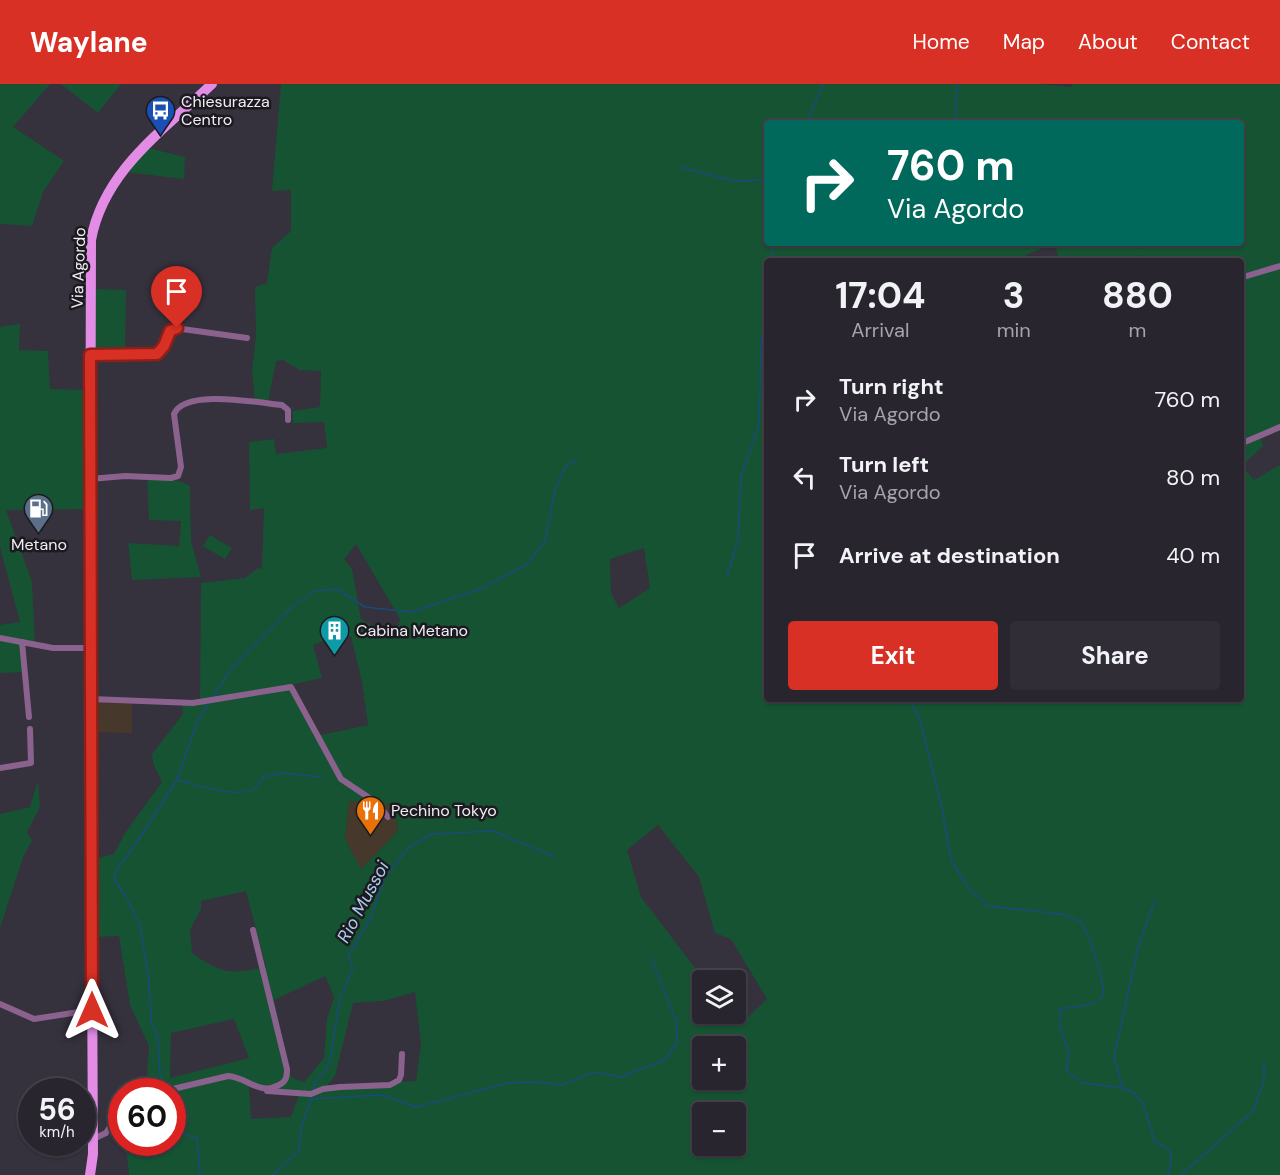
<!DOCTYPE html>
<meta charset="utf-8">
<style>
:root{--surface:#28252e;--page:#302d36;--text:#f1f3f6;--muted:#a5a5aa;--line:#44424a;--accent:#d93025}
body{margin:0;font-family:"DM Sans",sans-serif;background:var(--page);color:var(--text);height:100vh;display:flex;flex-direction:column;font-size:22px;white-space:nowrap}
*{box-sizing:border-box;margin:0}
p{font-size:20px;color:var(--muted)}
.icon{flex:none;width:33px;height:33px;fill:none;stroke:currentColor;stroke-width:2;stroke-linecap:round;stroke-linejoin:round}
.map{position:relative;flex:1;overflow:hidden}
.sheet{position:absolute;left:764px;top:174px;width:480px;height:444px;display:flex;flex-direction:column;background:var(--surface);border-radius:6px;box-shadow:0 2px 4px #0004,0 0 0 2px var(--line)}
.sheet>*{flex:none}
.guide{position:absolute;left:764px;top:36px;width:480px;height:126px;border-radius:6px;box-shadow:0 2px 4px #0004,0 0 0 2px var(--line);background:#00695c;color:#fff;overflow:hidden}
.controls{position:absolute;left:692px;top:886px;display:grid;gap:12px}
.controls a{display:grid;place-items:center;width:54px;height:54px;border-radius:6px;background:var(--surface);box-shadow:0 2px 4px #0004,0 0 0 2px var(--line);font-size:30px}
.speed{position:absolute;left:18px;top:994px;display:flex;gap:12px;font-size:30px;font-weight:700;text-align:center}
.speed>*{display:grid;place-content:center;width:78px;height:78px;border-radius:50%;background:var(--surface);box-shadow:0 2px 4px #0004,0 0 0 2px var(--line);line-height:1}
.speed small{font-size:15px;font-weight:400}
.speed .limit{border:9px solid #d22;background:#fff;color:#111}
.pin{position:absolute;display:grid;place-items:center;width:51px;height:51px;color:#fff;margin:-62px -26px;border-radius:50% 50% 50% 0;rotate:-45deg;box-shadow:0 0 6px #0007}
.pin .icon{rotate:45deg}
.me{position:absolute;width:66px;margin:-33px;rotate:0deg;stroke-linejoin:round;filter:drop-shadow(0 0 4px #0008)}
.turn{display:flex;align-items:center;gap:21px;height:126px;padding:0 24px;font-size:27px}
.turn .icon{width:78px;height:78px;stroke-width:2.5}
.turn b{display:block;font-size:42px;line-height:51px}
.eta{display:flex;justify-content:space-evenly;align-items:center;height:102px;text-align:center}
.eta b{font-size:36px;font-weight:700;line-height:42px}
.action{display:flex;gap:12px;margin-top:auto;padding:12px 24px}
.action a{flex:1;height:69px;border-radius:6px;background:var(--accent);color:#fff;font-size:24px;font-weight:700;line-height:69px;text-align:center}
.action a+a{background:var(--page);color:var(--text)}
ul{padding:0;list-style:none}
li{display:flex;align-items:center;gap:18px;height:78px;padding:0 24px}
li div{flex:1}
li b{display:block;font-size:22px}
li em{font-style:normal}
header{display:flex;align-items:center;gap:36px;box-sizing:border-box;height:84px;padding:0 30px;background:var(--accent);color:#fff}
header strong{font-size:28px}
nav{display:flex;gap:33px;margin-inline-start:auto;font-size:21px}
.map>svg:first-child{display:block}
.commercial{fill:#46382a}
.green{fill:#165333;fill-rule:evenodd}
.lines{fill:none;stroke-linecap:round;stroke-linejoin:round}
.stream{stroke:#184b7b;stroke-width:1.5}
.street{stroke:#8b628d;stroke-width:6}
.primary{stroke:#e28ce6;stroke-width:10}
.route-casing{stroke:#8d1f18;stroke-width:15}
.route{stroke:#d93025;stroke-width:10}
.labels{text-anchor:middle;stroke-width:5;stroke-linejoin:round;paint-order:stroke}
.poi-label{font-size:16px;fill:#efedf5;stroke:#1c1a1f;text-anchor:start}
.street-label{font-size:16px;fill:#efedf5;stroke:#1c1a1f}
.water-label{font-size:18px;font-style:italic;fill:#abccef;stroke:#1c1a1f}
</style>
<header>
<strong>Waylane</strong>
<nav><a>Home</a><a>Map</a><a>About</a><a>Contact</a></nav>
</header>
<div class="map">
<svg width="1280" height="1091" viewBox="0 0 1280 1091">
<rect width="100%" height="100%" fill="#35313d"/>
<g class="commercial">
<polygon points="92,614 132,616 132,649 92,648"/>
<polygon points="349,717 394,721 398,747 361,785 345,755"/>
</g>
<g class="green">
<polygon points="0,0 50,0 13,43 64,77 43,108 32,142 0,140"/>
<polygon points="61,0 121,0 98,29"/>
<path d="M281,0h758l32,3 1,-3h208v346l-19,9 2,7 -21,20 12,14 26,-15v710h-1151l-3,-32h46v-51h-26l3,-46 -19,-41 -11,-69 -25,1 -1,-78 21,-5 11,-21 37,-51 -9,-19 -1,-9 31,-40 -1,-13 18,-2 1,-116 44,-5 13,-10 4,1 2,-61 -14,2 -1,-68 25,-3 2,15 51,-6 -3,-26 -31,1 -1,-12 28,-4 1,-36 -21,-1 -17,-10 -7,1 -8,41 -13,-1 -3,-30 4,-34 -1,-50 12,-4 5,-35 19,-17v-41l-19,1zM766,39h474v120h-185l4,18h75l3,-6 8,6h95v438h-474v-438h253l9,-7 27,-11h-289zM356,460l44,75 -4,14 -10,1 -25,-15 -9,-50 -8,-10zM644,464l6,40 -31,20 -8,-15 -1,-34zM351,552l11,46 6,43 -47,10 -31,-50 32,-7 -9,-33 22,-8zM349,717l45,4 4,26 -37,38 -16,-30zM658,741l41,52 16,56 16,6 36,60 -28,27 -9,-12h-28v-33h3l-64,-84 -14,-47zM246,807l20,76c-35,7 -43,8 -74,-14l-2,-23 11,-21v-8zM325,892l9,21 -7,22 -3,39 -20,24 -13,-5 -17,-77zM415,908l6,52 -5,37 -89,5 8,-10 18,-73 30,-2zM234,935l15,39 -79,20 1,-45zM702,963h33v33h-33zM249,1002l19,7 31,2 -8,22 -40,2zM702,1029h33v33h-33z"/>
<polygon points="148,64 185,73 184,95 125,88"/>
<polygon points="93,205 126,206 125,269 93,269"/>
<polygon points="20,240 19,266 48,267 50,305 93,306 90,425 6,426 32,498 35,559 24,556 25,588 0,589 0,541 20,538 0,463 0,243"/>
<polygon points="147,394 180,397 190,402 191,457 201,493 132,496 128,459 179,462 181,437 149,436"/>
<polygon points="210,451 232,464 225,475 203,462"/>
<polygon points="38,696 40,723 27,748 32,757 23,773 0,844 0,730 30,723"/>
</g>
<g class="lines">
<g class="stream">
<polyline points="807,39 823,0"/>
<polyline points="955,39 957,0"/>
<polyline points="680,83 734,97 766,96"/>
<polyline points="771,177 774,159"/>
<polyline points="727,492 738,456 741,392 759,341 761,261 766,213"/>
<polyline points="212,614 231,585 293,522 315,507 337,505 365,523 411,528 483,504 527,480 545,457 556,403 565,383 577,376"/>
<path d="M908,615l11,17 23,92 9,52 16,26 21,20 73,8 21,8c12,27 19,46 22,75 -15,11 -26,8 -44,12v18l9,24 -3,19 16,13 41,5 11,5 9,11 12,38 15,8 1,10 -3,15"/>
<path d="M177,696c18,4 62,20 78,8 3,-2 6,-8 8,-11l19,-4 40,4"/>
<polyline points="1123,1004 1114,973 1138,864 1155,816"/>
<polyline points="161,1007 158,954 151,937 149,897 140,841 125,811 114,796 117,785 135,761 177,696 197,638 210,618"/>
<polyline points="313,1007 316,996 325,988 330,977 340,914 353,885 348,872 371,833 385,793 410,762 432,750 493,747 555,773"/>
<polyline points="310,1015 382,1011 416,1023 508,999 536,998 561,1001 595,988 621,993 649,982 666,975 677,958 676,937 651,874"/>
<polyline points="172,1049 197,1053 200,1091"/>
<polyline points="273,1091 299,1067 301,1044 312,1011"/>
<polyline points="1181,1091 1253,1027 1264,997 1264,977"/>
</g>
<g class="street">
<polyline points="1240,194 1280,182"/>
<path d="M90,271l67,-1c9,-7 8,-21 18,-26l72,10"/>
<polyline points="1240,360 1280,343"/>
<path d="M90,395l35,-3 46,2 7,-2 3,-9 -7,-53c11,-26 85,-11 108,-9l6,5v10"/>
<polyline points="0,554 53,564 90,564"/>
<polyline points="22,558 29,633"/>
<polyline points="91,615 193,619 291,603 341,695 377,719 388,733"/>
<polyline points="0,684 31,679 30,645"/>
<polyline points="0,920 34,935 92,926"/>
<polyline points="267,1007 311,1010 323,1005 340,1003 390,1001 399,996 401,991 402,970"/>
<path d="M160,1008l68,-16c19,1 31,20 51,9 7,-3 8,-8 8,-16l-34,-139"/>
<polyline points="93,1055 106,1049 122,1024"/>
</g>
<path class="primary" d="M90,1091l3,-21 -3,-567 1,-347c13,-70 73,-110 121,-156"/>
</g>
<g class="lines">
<defs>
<polyline id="route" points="92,926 90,271 157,270 164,262 170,247 177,244"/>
</defs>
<use href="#route" class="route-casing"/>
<use href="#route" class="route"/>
</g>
<defs>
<symbol id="bus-pin" viewBox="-11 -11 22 30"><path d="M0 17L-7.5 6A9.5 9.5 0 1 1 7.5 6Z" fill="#1a4fb4" stroke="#1c1a1f"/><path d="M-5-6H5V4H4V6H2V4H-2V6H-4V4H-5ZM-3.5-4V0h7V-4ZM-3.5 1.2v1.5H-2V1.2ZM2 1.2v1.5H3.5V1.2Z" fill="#fff"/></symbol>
<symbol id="fuel-pin" viewBox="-11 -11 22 30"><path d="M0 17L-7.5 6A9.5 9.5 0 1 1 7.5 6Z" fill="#5c6f8a" stroke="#1c1a1f"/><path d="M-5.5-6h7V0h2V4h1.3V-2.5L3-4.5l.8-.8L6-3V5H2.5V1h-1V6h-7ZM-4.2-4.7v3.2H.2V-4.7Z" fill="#fff"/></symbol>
<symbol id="building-pin" viewBox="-11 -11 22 30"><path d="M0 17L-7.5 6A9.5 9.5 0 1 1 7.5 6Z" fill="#0f9aa8" stroke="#1c1a1f"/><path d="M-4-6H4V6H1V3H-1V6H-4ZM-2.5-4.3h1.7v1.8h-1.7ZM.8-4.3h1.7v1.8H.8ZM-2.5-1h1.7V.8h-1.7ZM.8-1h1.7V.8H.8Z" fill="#fff"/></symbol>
<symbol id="restaurant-pin" viewBox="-11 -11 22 30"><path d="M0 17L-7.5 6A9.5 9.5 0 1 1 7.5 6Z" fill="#e8710a" stroke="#1c1a1f"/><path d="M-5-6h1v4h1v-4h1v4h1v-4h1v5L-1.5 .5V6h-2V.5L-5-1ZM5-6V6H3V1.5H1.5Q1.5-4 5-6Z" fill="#fff"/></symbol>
</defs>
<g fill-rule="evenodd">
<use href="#bus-pin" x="144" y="10" width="33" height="45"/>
<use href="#fuel-pin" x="22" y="408" width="33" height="45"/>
<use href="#building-pin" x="318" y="530" width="33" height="45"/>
<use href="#restaurant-pin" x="354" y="710" width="33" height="45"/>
</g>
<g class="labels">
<g class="poi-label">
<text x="181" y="23">Chiesurazza<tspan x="181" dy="18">Centro</tspan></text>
<text x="39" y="466" text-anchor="middle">Metano</text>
<text x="356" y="552">Cabina Metano</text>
<text x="391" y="732">Pechino Tokyo</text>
</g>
<g class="street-label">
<text transform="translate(78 184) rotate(-88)" y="6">Via Agordo</text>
</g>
<g class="water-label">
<text transform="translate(363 818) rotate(-62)" y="6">Rio Mussoi</text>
</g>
</g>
</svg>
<div class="controls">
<a><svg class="icon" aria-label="layers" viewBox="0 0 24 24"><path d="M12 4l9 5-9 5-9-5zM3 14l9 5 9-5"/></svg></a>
<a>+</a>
<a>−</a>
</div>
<div class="speed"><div>56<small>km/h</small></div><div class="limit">60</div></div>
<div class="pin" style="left:177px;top:244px;background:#d93025"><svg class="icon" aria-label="arrive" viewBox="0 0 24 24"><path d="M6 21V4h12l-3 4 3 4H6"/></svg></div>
<svg class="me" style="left:92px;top:926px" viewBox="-20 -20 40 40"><path d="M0-17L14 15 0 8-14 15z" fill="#d93025" stroke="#fff" stroke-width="4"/></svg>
<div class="guide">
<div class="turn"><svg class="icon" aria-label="right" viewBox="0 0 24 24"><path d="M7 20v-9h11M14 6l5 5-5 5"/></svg><div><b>760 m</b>Via Agordo</div></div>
</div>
<section class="sheet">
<div class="eta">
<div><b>17:04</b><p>Arrival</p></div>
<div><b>3</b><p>min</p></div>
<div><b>880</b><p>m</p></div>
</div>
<ul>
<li><svg class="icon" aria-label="right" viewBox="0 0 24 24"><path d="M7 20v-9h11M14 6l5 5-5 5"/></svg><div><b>Turn right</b><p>Via Agordo</p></div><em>760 m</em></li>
<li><svg class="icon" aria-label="left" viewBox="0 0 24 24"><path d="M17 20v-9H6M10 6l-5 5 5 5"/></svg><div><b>Turn left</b><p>Via Agordo</p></div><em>80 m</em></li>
<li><svg class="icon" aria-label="arrive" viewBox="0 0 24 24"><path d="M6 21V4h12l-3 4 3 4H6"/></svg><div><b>Arrive at destination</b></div><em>40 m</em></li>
</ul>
<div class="action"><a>Exit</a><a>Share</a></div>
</section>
</div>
